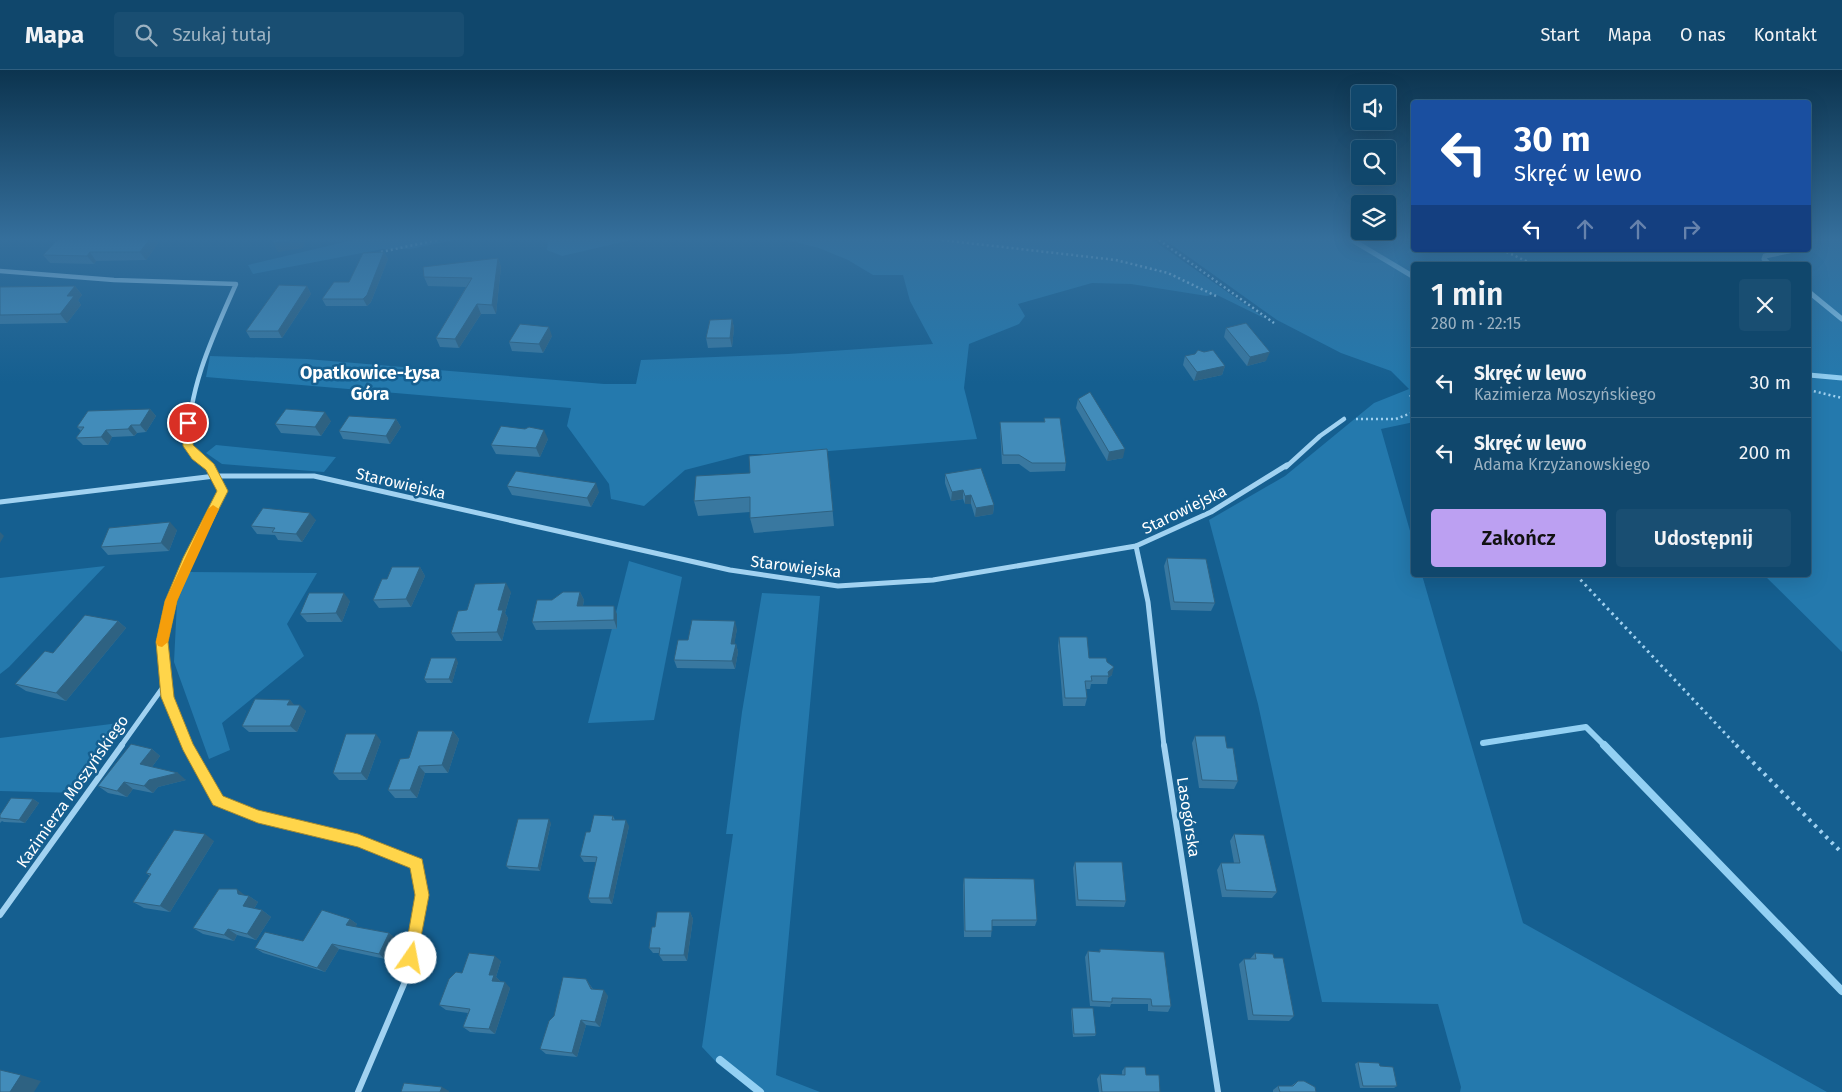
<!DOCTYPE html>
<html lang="pl">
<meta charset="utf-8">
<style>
:root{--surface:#10476c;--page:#194e72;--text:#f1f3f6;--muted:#9cb2c2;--line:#305f7f;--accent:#bca0f2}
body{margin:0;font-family:"Fira Sans",sans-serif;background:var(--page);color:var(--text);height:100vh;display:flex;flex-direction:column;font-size:19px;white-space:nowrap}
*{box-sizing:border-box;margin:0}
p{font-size:16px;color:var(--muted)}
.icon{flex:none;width:28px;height:28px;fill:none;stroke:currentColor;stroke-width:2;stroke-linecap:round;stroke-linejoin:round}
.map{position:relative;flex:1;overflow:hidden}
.side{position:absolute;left:1411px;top:192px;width:400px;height:315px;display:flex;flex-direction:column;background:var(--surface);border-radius:5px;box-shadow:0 5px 20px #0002,0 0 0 1px var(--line)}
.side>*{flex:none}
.guide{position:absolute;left:1411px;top:30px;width:400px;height:152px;border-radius:5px;box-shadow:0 5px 20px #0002,0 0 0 1px var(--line);background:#1a4fa0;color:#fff;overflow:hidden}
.controls{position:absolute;left:1351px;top:15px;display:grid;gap:10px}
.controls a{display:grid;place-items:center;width:45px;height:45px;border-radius:5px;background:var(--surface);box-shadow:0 5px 20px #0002,0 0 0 1px var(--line);font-size:25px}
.pin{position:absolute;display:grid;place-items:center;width:42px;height:42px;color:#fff;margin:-21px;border:2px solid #fff;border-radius:50%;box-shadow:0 1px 5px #0007}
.me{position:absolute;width:55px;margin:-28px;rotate:12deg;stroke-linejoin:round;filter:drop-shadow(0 0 4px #0008)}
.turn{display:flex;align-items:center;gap:18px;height:105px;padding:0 20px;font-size:22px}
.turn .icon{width:65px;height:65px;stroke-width:2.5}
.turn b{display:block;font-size:35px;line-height:42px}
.lanes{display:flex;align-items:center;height:48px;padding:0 20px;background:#0003;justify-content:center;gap:25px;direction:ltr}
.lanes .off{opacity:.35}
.round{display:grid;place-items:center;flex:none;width:52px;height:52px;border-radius:5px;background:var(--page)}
.head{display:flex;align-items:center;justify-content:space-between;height:85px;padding:0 20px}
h1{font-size:30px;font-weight:600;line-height:38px}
.button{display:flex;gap:10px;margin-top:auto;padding:10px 20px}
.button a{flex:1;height:58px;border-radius:5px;background:var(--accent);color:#111;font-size:20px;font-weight:600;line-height:58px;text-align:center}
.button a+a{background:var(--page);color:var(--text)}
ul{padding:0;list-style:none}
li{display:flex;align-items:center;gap:15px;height:70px;padding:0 20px;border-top:1px solid var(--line)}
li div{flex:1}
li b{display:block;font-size:19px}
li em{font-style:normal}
header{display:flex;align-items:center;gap:30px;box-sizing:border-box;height:70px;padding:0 25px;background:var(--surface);border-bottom:1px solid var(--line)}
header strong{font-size:24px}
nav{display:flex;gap:28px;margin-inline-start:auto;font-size:18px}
.search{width:350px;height:45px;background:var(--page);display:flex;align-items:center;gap:12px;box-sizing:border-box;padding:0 18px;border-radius:5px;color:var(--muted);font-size:19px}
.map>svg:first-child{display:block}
.green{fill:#2479ad}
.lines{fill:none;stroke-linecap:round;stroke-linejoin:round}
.stream-far2{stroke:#93d0f3;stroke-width:5}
.stream-far1{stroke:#93d0f3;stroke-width:6}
.stream{stroke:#93d0f3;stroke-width:8}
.path-far2{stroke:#a1d2f1;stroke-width:2.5;stroke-dasharray:2 3;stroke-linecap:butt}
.path-far1{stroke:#a1d2f1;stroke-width:3;stroke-dasharray:2.5 4;stroke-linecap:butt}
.path{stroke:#a1d2f1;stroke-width:4;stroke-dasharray:3 5;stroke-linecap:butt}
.minor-far2{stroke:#a1d2f1;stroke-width:4.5}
.minor-far1{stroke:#a1d2f1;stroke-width:5}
.minor{stroke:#a1d2f1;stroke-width:6}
.wall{fill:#3978a0}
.shaded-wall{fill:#2e6282}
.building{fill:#428cba;stroke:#2e6282}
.route{fill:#ffd54a;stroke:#a68a30}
.slow{fill:#f59e0b}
.labels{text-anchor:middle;stroke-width:5;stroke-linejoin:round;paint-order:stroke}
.street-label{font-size:16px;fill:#fff;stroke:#155f90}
.neighbourhood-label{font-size:18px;font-weight:bold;fill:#fff;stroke:#155f90}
</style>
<header>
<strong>Mapa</strong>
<div class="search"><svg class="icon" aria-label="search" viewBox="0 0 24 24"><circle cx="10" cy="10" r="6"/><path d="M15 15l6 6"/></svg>Szukaj tutaj</div>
<nav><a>Start</a><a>Mapa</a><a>O nas</a><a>Kontakt</a></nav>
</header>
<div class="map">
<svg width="1842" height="1022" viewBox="0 0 1842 1022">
<rect width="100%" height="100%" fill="#155f90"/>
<g class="green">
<polygon points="353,170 454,170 410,179 383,179 253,204 248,195"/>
<polygon points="548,170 631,170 562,186 547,180"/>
<polygon points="788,170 1153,170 1266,249 1215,224 1207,226 1131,214 1092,213 1018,234 1025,246 1019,254 969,274 964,318 977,369 792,384 747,384 685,400 644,436 611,429 609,414 567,356 571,338 206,307 210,286 307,289 604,314 636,314 641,290 788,284 933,274 910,231 903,205 873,205 848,190 819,178"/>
<path d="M1165,170h249v10h395v-10h33v412l-78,-77h45v-310h-395v157l-33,7 33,116v30h8c33,116 68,232 101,348l304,169h-367l1,-5 -23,-83 -116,-2 -64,-298 -49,-184 76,-44 89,-73 35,-14 -18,-18 -50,-18 -64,-33z"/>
<polygon points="216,375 335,387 336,387 324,402 222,394 206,383"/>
<polygon points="629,491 682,507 654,650 588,653"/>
<polygon points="105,496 9,597 0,604 0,508"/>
<polygon points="188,502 317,503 287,554 304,586 222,653 230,680 209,689 174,592 177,532"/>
<polygon points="762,523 820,526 776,1005 820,1022 755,1022 718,994 702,977 733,764 726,764 742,642"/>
<polygon points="127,652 78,723 0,721 0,668"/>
</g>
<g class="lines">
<g class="stream-far2">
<polyline points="1352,170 1414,207"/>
<polyline points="1770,195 1764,189 1765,186 1794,180"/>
<polyline points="1809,222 1842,249"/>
<polyline points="1809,305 1842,308"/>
</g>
<polyline class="stream-far1" points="1483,673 1586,657 1605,676"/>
<g class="stream">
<polyline points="1604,675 1842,921"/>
<polyline points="720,990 760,1022"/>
</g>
<g class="path-far2">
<polyline points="942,170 1116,190 1168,203 1216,226"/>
<polyline points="1159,170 1274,253"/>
<polyline points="1502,180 1535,195"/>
<polyline points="381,182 437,170"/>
<polyline points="1809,320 1842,328"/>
<polyline points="1410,325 1414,329"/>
<polyline points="1356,349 1396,349 1414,342"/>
</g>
<polyline class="path-far1" points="1576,505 1737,676"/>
<polyline class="path" points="1736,675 1842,783"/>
<g class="minor-far2">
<path d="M0,201l114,9 122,4c-23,52 -48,104 -48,162l21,21"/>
<polyline points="1286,397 1320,366 1344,349"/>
</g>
<g class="minor-far1">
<polyline points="0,432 215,406 314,406 730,500 838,516 933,510 1136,476 1211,442 1287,395"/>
<polyline points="1136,476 1148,532 1164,676"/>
<polyline points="121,676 166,613"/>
<path d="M187,676c-13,-33 -25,-66 -25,-103 0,-42 41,-113 60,-152l-14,-26"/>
</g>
<g class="minor">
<polyline points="187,675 218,730 258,746 344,766 387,780 417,793 422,825 407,907 358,1022"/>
<polyline points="1164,675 1218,1022"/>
<polyline points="0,845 122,675"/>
</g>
</g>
<g class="wall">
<polygon points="159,172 146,190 96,191 94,194 50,193 43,185"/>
<polygon points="384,182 388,189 371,232 367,236 326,236 322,229 349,212"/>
<polygon points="498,188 501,197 496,244 481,244 459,278 440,277 436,268 466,217 428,216 424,207"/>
<polygon points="75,216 82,225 78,230 81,235 67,253 0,254 0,217"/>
<polygon points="307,216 311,224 282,268 250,268 246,261"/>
<polygon points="732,249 734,258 732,277 708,278 706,268"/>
<polygon points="1226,258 1266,291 1247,296 1224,267"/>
<polygon points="552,266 543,283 512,281 509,272"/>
<polygon points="1185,286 1225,296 1222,305 1194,311 1183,295"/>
<polygon points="1078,329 1123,388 1107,391 1076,338"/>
<polygon points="150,339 156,346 146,362 137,363 134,366 112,367 108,375 83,375 76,368 81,361 77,357"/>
<polygon points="1044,348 1066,393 1065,401 1030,402 1019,394 1002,394 1000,360 1000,352 1044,352"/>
<polygon points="396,349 401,357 390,374 343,369 339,361"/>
<polygon points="331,351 321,366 281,363 275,354"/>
<polygon points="525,359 548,369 540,387 496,384 491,375"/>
<polygon points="827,379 834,456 754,463 750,448 750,442 698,446 694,431 750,403"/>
<polygon points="945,404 994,435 993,444 975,447 971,434 965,434 963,429 951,431 945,413"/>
<polygon points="507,416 599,422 591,437 512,425"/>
<polygon points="316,450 302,472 278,470 275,465 257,464 251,456"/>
<polygon points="177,460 169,481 108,485 101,477"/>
<polygon points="1167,488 1215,533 1211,541 1171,540 1164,496"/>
<polygon points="420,497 425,506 411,537 379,538 373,530 387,509"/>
<polygon points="511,522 505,543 508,548 502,571 456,571 451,563"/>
<polygon points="580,522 584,530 583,536 617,544 617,559 536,560 532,552 552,530"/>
<polygon points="350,531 342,552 307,552 300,544"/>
<polygon points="118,551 126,558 66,631 26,621 15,614 53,583"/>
<polygon points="737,559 734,574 736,574 738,582 735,599 677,598 674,590 688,570"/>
<polygon points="1059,567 1089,588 1107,592 1112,605 1108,608 1107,614 1091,614 1090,619 1086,619 1087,628 1085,636 1063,636 1058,576"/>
<polygon points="458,592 452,613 427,613 424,609"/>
<polygon points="290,630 294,635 306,641 297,662 249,662 242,656"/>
<polygon points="453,661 459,669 448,703 425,703 417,728 395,728 388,720 409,688"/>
<polygon points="1195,666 1227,678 1238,711 1234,719 1199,718 1192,673"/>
<polygon points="381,671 367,710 339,710 333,703"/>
<polygon points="152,679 160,686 152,697 186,710 158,717 153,723 133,719 127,727 108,723 98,716"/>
<polygon points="33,729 39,733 25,753 4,752 2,751 0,753 0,743 1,744"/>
<polygon points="613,746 615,750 629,756 612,834 591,833 588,828 596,792 584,792 580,786 590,762"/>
<polygon points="551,753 540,801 509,799 506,796"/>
<polygon points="1234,764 1277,822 1272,828 1222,827 1217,800 1221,793 1234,793 1230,771"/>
<polygon points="214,771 170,842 144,838 133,832 150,806 146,803"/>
<polygon points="1075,792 1126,831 1124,837 1076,836 1073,798"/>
<polygon points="964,808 1037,850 1035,856 992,856 991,867 964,867 963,815"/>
<polygon points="245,825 249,826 258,832 254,839 262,840 271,847 256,870 237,865 234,871 203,864 193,858"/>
<polygon points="690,842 693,849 687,891 663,891 659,885 660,883 653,883 649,878"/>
<polygon points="350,849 357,854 355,857 389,863 395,868 385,889 339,879 325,902 263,883 255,878 303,871"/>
<polygon points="1100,879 1171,936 1168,942 1148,941 1148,934 1111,934 1110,937 1090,936 1085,887 1088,881 1099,882"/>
<polygon points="1255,883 1274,888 1294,946 1289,951 1248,950 1239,894 1244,889 1250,889"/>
<polygon points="501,891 496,907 500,911 500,912 510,918 495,964 470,962 463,957 468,943 446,940 439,935 462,903"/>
<polygon points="586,909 590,915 593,919 608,926 600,957 586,955 577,987 546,984 540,979 554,946"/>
<polygon points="1072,938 1096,964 1095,966 1073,967 1071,941"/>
<polygon points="1358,992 1380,996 1397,1016 1394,1018 1360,1018 1355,994"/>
<polygon points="1125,997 1146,1005 1160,1022 1099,1022 1097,1009 1100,1004 1122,1005 1122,1001"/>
<polygon points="1298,1011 1316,1022 1273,1022 1273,1020 1278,1016 1291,1016"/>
</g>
<g class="shaded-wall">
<polygon points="149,170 157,170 159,172 146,190 140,182"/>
<polygon points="296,170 305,170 303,178 278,182 273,173"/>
<polygon points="90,182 96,191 94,194 87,186"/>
<polygon points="384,182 388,189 371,232 367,236 363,229"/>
<polygon points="498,188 501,197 496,244 492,235"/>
<polygon points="75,216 82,225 78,230 81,235 67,253 60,244 67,226"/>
<polygon points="307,216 311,224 282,268 278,261"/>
<polygon points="477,234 481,244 459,278 455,269"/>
<polygon points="732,249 734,258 732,277 730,268"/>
<polygon points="549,257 552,266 543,283 539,274"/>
<polygon points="1270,282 1266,291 1247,296 1250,287"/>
<polygon points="1225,296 1222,305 1194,311 1197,302"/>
<polygon points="150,339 156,346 146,362 140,355"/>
<polygon points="325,342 331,351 321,366 315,357"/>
<polygon points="396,349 401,357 390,374 386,366"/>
<polygon points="131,355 137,363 134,366 128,359"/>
<polygon points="106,360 112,367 108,375 101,367"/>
<polygon points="544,360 548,369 540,387 536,378"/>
<polygon points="1125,379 1123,388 1107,391 1109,382"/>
<polygon points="596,413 599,422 591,437 587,428"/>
<polygon points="963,420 963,429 951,431 952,422"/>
<polygon points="971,425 971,434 965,434 965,426"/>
<polygon points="994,435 993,444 975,447 976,438"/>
<polygon points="310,443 316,450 302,472 296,464"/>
<polygon points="170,452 177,460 169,481 161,473"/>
<polygon points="0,462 4,466 0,473"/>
<polygon points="420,497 425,506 411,537 406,529"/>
<polygon points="506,513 511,522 505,543 508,548 502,571 497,562 498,540"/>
<polygon points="580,522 584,530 581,544 577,536"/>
<polygon points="344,523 350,531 342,552 336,543"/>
<polygon points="614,536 617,544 617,559 614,550"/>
<polygon points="118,551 126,558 66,631 56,623"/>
<polygon points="735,551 737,559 733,582 731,574"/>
<polygon points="736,574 738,582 735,599 732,591"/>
<polygon points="456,588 458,592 452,613 449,609"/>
<polygon points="1114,597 1112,605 1108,608 1108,602"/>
<polygon points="290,630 296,637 287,635"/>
<polygon points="300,635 306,641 297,662 290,656"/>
<polygon points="453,661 459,669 448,703 442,695"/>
<polygon points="376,664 381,671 367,710 361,703"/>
<polygon points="152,679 160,686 149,701 140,694"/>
<polygon points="419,696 425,703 417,728 410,720"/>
<polygon points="178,703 186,710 158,717 153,723 144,716 149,710"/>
<polygon points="124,712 133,719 127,727 117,721"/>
<polygon points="33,729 39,733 25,753 19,750"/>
<polygon points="549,749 551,753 540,801 538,798"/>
<polygon points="626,750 629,756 612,834 609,828"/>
<polygon points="205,764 214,771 170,842 160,836"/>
<polygon points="237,819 246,826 249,826 258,832 252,842 243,836"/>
<polygon points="262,840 271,847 256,870 247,864"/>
<polygon points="690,842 693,849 687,891 684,885"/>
<polygon points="350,849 357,854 353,861 346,855"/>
<polygon points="228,859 237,865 234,871 224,865"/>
<polygon points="389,863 395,868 385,889 379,884"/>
<polygon points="332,874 339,879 325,902 317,898"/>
<polygon points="495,886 501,891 496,907 500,911 498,916 492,911 489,905"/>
<polygon points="586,909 590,915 596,925 591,919"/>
<polygon points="505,912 510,918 495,964 489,959"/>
<polygon points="604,920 608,926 600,957 595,952"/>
<polygon points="581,950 586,955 577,987 572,983"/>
<polygon points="21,1005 41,1011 34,1022 10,1022"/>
<polygon points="442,1017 449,1021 449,1022 440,1022"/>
</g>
<g class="building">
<polygon points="57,170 149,170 140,182 90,182 87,186 43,185"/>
<polygon points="273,170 296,170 273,173"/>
<polygon points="384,182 367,225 363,229 322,229 334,212 349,212 363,183"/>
<polygon points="498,188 492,235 477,234 455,269 436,268 472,208 424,207 423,197"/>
<polygon points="279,215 307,216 278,261 246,261"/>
<polygon points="75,216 67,226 74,226 60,244 0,245 0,217"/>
<polygon points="732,249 730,268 706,268 710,250"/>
<polygon points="1246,253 1270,282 1250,287 1226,258"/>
<polygon points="520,254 549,257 539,274 509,272"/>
<polygon points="1198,280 1204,282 1213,280 1225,296 1197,302 1185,286 1195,284"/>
<polygon points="1090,322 1125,379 1109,382 1078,329"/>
<polygon points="150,339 140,355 131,355 128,359 106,360 101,367 76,368 84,357 77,357 88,341"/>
<polygon points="286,339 325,342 315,357 275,354"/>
<polygon points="349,346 396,349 386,366 339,361"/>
<polygon points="1044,348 1060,348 1066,393 1032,393 1019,385 1003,385 1000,352 1045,352"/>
<polygon points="501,356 525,359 529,357 544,360 536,378 491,375"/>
<polygon points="827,379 833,441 750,448 750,427 694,431 696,406 750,403 749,386"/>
<polygon points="981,398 994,435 976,438 971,425 965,426 963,420 952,422 945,404"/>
<polygon points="516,401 596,413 587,428 507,416"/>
<polygon points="263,438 310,443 296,464 272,462 275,458 251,456"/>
<polygon points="170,452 161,473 101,477 109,458"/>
<polygon points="1167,488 1206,489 1215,533 1174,532"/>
<polygon points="392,497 420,497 406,529 373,530 382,509 387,509"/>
<polygon points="506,513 498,540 503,540 497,562 451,563 458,541 467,540 475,514"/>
<polygon points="563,522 580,522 577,536 614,536 614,550 532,552 537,530 552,530"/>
<polygon points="309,523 344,523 336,543 300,544"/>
<polygon points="85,545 118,551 56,623 15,614 45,581 53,583"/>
<polygon points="692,550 735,551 731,574 736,574 732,591 674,590 678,570 688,570"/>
<polygon points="1059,567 1087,567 1089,588 1106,588 1107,592 1114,597 1108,602 1109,606 1091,606 1092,611 1085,611 1087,628 1065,628"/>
<polygon points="431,588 456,588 449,609 424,609"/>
<polygon points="255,629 290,630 287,635 300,635 290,656 242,656"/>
<polygon points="418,661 453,661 442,695 419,696 410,720 388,720 400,689 409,688"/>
<polygon points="346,664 376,664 361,703 333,703"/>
<polygon points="1195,666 1225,666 1227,678 1233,678 1238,711 1202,710"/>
<polygon points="131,674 152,679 140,694 178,703 149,710 144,716 124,712 117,721 98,716"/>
<polygon points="11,728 33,729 19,750 0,748 0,745"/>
<polygon points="594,745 613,746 612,750 626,750 609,828 588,828 597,787 580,786 586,762 590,762"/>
<polygon points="518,749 549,749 538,798 506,796"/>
<polygon points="174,760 205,764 160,836 133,832 151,804 146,803"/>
<polygon points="1234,764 1264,765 1277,822 1226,820 1221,793 1240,793"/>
<polygon points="1075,792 1122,792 1126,831 1078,830"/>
<polygon points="964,808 1034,809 1037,850 992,850 992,861 965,861"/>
<polygon points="219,819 237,819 238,824 249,826 243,836 262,840 247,864 228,859 224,865 193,858"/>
<polygon points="322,840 350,849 346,855 389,863 379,884 332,874 317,898 255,878 265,862 303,871"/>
<polygon points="657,842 690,842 684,885 659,885 660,878 649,878 652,857 655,857"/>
<polygon points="1100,879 1164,882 1171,936 1152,936 1151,929 1112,928 1112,932 1092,931 1088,881 1100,882"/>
<polygon points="469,883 495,886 489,905 494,905 492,911 505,912 489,959 463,957 470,939 439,935 449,909 456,902 462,903"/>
<polygon points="1255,883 1273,884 1274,888 1283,888 1294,946 1253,945 1244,889 1256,889"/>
<polygon points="563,907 586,909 591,919 604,920 595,952 581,950 572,983 540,979 549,951 554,946"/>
<polygon points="1072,938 1093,938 1096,964 1074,964"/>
<polygon points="1358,992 1379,993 1380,996 1393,997 1397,1016 1363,1016"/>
<polygon points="1125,997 1145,997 1146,1005 1159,1005 1160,1022 1102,1022 1100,1004 1125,1005"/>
<polygon points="0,1000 21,1005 10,1022 0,1022"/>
<polygon points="1298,1011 1304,1011 1315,1017 1316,1022 1280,1022 1278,1016 1293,1016"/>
<polygon points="404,1013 442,1017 440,1022 401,1022"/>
</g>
<linearGradient id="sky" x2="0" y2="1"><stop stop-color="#0c344f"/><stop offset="0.54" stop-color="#356f9c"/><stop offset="1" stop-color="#356f9c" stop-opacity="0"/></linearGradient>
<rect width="1842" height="313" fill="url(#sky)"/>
<polygon class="route" points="188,350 193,353 193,375 214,394 228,421 194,488 177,531 168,572 174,627 193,674 223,726 258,740 358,764 422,789 429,825 416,893 411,895 406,893 404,888 415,825 410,798 358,777 258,753 213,735 183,680 161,627 156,572 165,531 183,488 217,421 206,400 192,389 183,376 183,353"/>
<polygon class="slow" points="213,435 219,439 177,531 168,572 162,577 158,576 156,572 165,531 208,439"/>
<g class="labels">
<g class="street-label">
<text transform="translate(401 413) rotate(13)" y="6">Starowiejska</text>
<text transform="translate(1184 439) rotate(-26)" y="6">Starowiejska</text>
<text transform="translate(796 496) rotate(7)" y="6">Starowiejska</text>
<text transform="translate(72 721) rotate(-55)" y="6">Kazimierza Moszyńskiego</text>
<text transform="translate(1189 747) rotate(81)" y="6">Lasogórska</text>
</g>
<g class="neighbourhood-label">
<text x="370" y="309">Opatkowice-Łysa<tspan x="370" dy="21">Góra</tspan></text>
</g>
</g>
</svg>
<div class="controls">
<a><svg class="icon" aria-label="sound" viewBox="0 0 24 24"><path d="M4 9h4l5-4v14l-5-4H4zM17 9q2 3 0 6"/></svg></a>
<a><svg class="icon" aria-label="search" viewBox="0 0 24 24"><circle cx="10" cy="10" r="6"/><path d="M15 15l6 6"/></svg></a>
<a><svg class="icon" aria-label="layers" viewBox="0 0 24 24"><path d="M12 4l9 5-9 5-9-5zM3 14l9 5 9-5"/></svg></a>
</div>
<div class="pin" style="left:188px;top:353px;background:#d93025"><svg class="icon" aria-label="arrive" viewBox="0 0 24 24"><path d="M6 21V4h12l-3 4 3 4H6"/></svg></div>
<svg class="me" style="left:411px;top:888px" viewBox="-20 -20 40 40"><circle r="19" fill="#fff"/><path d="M0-13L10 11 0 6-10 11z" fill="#ffd54a"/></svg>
<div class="guide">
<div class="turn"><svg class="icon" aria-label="left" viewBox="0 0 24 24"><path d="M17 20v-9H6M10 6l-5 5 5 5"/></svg><div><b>30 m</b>Skręć w lewo</div></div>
<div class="lanes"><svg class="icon" aria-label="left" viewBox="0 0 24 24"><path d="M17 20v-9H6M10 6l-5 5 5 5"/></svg><svg class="icon off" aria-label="ahead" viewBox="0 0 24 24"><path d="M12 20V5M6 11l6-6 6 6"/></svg><svg class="icon off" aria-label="ahead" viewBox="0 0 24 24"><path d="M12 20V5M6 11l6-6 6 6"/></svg><svg class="icon off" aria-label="right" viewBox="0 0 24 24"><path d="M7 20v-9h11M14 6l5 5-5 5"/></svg></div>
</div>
<section class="side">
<div class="head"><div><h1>1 min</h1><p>280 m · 22:15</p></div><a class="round"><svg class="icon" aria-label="close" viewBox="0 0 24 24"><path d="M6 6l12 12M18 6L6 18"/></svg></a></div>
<ul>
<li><svg class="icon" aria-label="left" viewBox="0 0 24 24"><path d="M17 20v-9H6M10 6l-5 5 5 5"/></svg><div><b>Skręć w lewo</b><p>Kazimierza Moszyńskiego</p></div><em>30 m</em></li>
<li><svg class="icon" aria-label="left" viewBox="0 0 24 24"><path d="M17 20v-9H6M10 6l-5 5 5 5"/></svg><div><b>Skręć w lewo</b><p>Adama Krzyżanowskiego</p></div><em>200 m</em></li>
</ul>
<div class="button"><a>Zakończ</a><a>Udostępnij</a></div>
</section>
</div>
